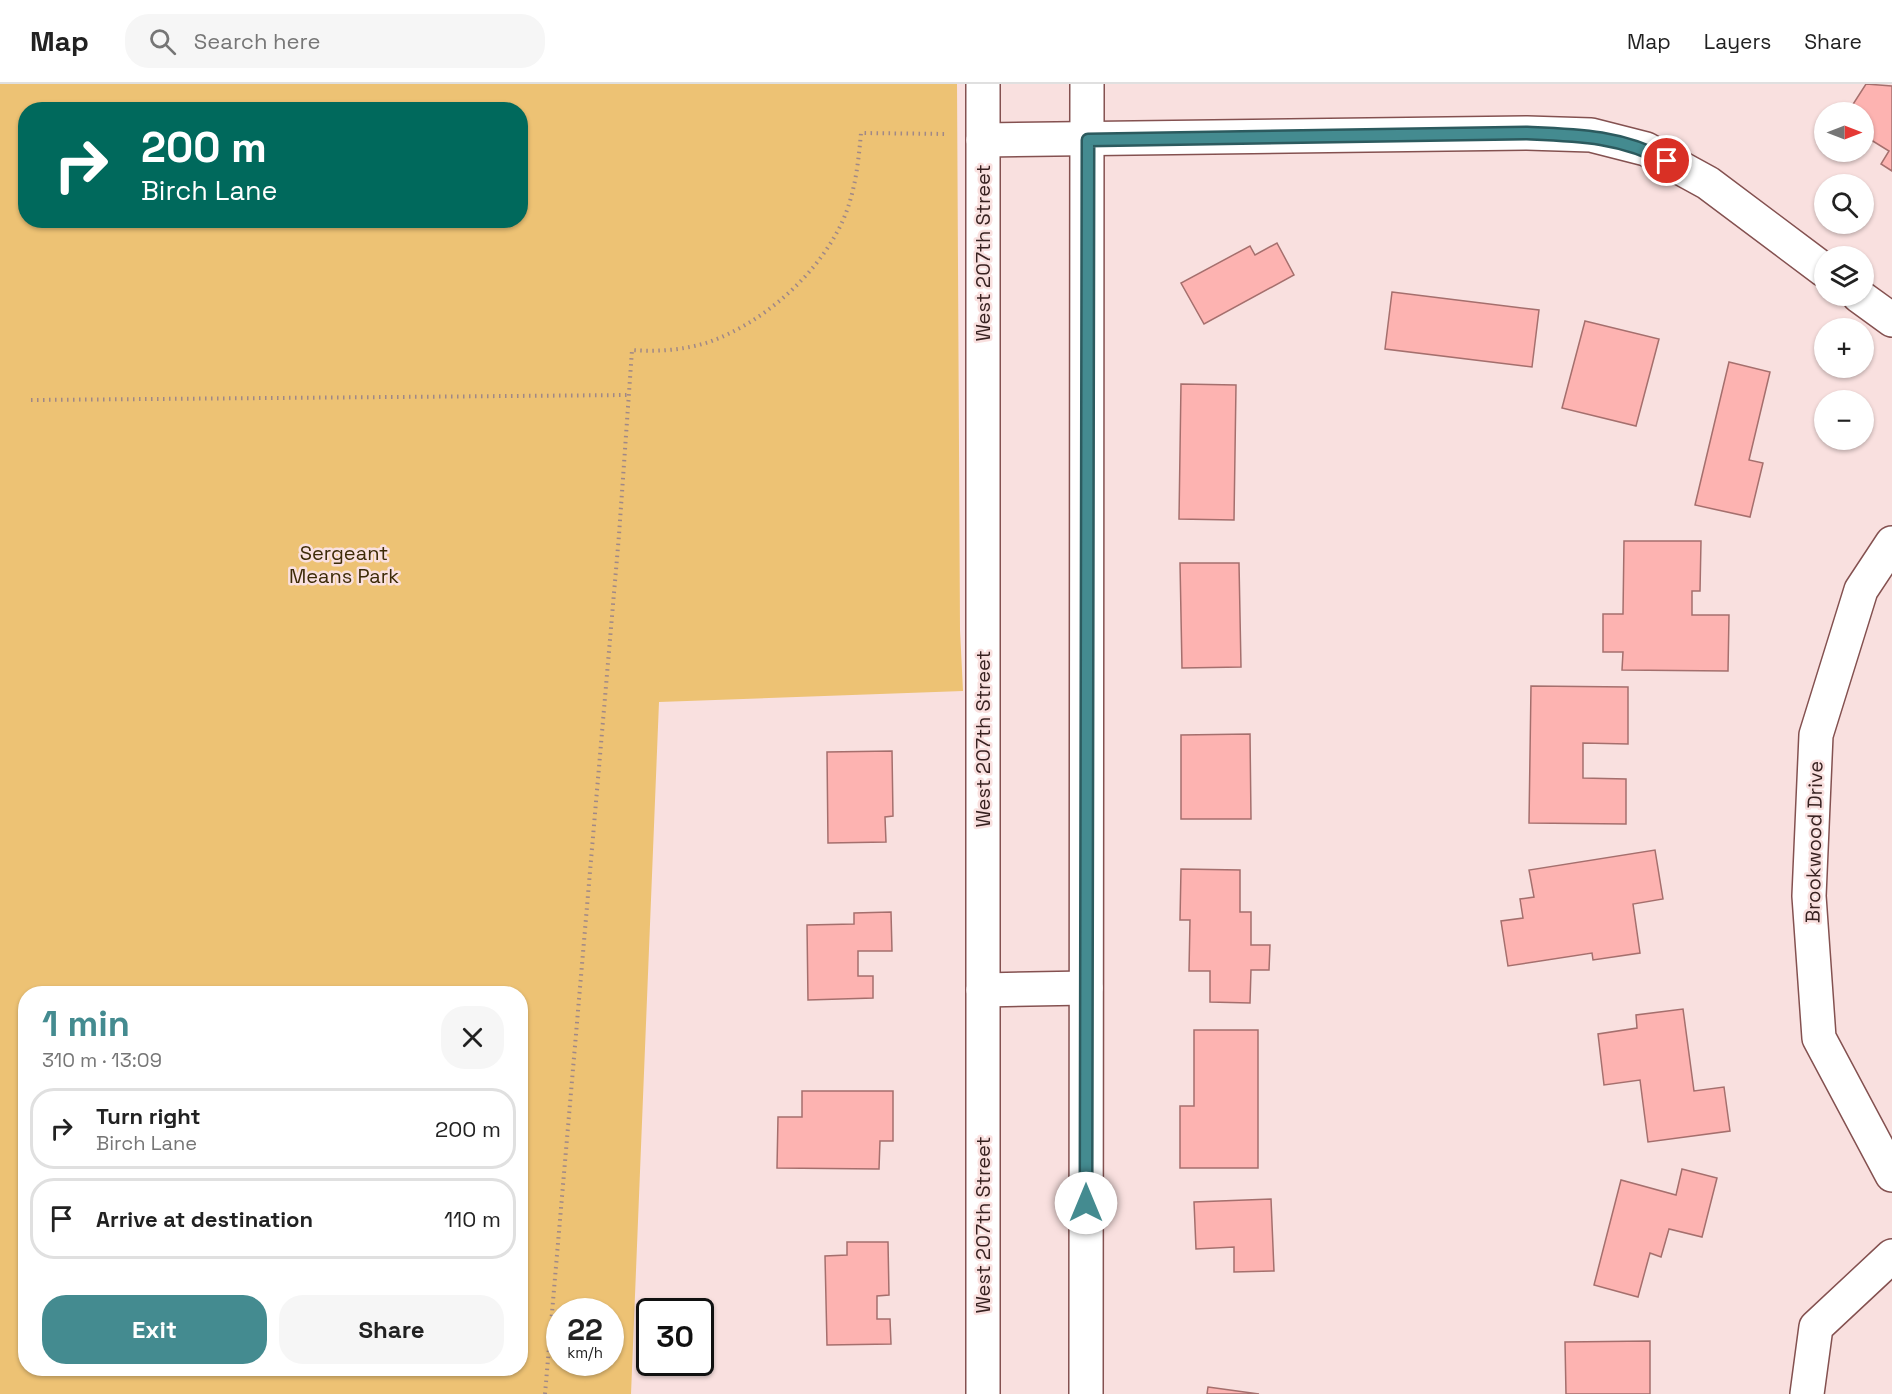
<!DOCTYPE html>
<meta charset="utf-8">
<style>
:root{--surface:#fff;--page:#f6f6f6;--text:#222;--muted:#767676;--line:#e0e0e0;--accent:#448b90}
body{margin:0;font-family:"Space Grotesk",sans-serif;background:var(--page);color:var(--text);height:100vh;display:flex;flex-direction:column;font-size:22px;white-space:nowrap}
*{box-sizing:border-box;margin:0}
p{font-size:20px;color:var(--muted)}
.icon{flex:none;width:33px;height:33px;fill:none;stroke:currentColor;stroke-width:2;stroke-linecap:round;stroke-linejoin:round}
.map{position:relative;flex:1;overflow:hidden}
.side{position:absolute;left:18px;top:902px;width:510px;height:390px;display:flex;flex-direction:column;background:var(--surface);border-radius:24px;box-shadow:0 2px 4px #0004}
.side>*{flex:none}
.guide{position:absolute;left:18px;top:18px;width:510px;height:126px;border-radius:24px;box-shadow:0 2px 4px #0004;background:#00695c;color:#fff;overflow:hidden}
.needle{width:39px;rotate:90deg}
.controls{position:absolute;left:1814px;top:18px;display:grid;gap:12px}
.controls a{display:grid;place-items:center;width:60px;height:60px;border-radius:50%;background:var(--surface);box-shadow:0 2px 4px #0004;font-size:30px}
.speed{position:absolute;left:546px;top:1214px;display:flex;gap:12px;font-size:30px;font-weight:700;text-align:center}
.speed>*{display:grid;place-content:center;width:78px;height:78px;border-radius:50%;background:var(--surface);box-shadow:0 2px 4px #0004;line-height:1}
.speed small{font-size:15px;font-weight:400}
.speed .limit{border:3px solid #111;border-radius:9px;background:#fff;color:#111}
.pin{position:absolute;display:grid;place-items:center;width:51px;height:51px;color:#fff;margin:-26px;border:3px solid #fff;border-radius:50%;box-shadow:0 2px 6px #0007}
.me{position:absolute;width:66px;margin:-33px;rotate:0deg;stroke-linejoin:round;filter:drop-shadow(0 0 4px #0008)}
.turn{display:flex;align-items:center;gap:21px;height:126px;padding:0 24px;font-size:27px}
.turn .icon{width:78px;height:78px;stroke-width:2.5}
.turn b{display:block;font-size:42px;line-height:51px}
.round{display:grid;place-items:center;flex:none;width:63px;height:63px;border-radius:24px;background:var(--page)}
.overview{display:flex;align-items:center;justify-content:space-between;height:102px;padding:0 24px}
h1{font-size:36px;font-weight:800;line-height:45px;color:var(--accent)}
.button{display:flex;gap:12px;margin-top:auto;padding:12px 24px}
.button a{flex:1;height:69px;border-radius:24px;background:var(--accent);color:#fff;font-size:24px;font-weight:800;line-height:69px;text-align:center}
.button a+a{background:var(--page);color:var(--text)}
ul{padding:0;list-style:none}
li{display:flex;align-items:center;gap:18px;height:81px;margin:0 12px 9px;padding:0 12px;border:3px solid var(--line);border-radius:24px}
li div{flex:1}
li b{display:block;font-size:22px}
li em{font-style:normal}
header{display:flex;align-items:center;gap:36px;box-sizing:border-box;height:84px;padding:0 30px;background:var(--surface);border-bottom:2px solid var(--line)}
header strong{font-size:28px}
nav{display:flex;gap:33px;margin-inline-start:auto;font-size:21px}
.search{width:420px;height:54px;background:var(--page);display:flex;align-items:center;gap:15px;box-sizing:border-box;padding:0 21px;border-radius:24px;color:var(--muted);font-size:22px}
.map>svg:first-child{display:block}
.green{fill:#edc274;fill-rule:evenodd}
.building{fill:#fdb3b1;stroke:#a56f6d;stroke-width:1.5}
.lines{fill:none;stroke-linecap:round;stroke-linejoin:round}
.minor-casing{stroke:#845150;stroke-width:36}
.path{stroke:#a08887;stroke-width:4;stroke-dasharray:1.5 4.5;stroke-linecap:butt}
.minor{stroke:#fff;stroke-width:33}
.route-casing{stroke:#2c5a5e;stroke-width:15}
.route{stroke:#448b90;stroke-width:10}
.labels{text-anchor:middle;stroke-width:5;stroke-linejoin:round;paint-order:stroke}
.street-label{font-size:20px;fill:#372120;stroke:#f9e0df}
.park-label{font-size:20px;fill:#3c2a07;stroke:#f9e0df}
</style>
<header>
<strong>Map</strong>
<div class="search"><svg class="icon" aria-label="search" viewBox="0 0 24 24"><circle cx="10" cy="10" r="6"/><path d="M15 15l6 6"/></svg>Search here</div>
<nav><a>Map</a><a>Layers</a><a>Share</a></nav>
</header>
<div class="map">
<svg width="1892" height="1310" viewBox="0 0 1892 1310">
<rect width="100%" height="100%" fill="#f9e0df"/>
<path class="green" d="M0,0h957l3,546 3,61 -304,11 -28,692h-631zM26,26h494v110h-494zM26,909h494v375h-494zM560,1227h50v51h-50z"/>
<g class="building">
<polygon points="1866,0 1892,2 1892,87 1881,80 1889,67 1863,51 1863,28 1848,28"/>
<polygon points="1277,159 1294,191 1204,240 1181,199 1250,162 1255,171"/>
<polygon points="1392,208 1539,226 1532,283 1385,265"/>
<polygon points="1585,237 1659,255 1636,342 1562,324"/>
<polygon points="1729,278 1770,288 1749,376 1763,379 1750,433 1695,421"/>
<polygon points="1181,300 1236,301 1234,436 1179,435"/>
<polygon points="1624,457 1701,457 1700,507 1692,507 1692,531 1729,531 1728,587 1622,586 1623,568 1603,568 1603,530 1623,530"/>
<polygon points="1180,479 1239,479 1241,583 1182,584"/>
<polygon points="1531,602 1628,603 1628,660 1583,659 1583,694 1626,695 1626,740 1529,739"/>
<polygon points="1250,650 1251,735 1181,735 1181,651"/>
<polygon points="892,667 893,732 885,733 886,758 828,759 827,668"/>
<polygon points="1655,766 1663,815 1633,820 1640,869 1593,876 1592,869 1508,882 1501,837 1523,834 1520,815 1534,813 1529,786"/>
<polygon points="1181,785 1240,786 1240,828 1251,828 1251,861 1270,861 1269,886 1251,886 1250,919 1210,918 1210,887 1189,887 1190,836 1180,836"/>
<polygon points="891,828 892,867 858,867 858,892 873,892 873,914 808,916 807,841 854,840 854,829"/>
<polygon points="1683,925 1694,1007 1724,1003 1730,1047 1648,1058 1640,996 1604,1001 1598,950 1637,944 1636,931"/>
<polygon points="1194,946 1258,946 1258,1084 1180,1084 1180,1022 1194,1022"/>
<polygon points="802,1007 893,1007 893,1057 880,1057 879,1085 777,1084 778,1033 802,1033"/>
<polygon points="1682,1085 1717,1094 1702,1153 1669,1145 1661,1173 1650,1169 1638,1213 1594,1201 1621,1096 1676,1111"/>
<polygon points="1271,1115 1274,1187 1234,1188 1234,1163 1196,1165 1194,1118"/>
<polygon points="847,1158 888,1158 889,1211 877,1212 877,1235 890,1235 891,1260 827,1261 825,1172 847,1171"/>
<polygon points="1650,1257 1650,1310 1566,1310 1565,1258"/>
<polygon points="1208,1303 1259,1310 1207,1310"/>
</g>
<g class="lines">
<defs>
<g id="minor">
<polyline points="983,0 983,1310"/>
<polyline points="983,56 1527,49 1591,51 1646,65 1708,99 1824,186"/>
<polyline points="1859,212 1892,236"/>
<polyline points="1892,459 1861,506 1816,651 1809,812 1819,954 1892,1091"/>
<polyline points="983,906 1086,904"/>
<polyline points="1086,1310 1087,0"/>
<polyline points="1807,1310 1816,1243 1892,1172"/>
</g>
</defs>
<use href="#minor" class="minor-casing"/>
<g class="path">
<polyline points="31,316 629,311"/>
<path d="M545,1310l74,-859 13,-185c25,2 53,0 77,-8 51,-18 101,-61 127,-108 18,-31 22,-67 25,-101l87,1"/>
</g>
<use href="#minor" class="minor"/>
</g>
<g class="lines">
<defs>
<path id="route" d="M1086,1119l2,-1063 439,-7c50,2 95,3 140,28"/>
</defs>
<use href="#route" class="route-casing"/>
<use href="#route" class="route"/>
</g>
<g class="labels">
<g class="street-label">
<text transform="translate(983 169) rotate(-90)" y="7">West 207th Street</text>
<text transform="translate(983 655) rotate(-90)" y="7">West 207th Street</text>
<text transform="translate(1814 758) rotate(-89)" y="7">Brookwood Drive</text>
<text transform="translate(983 1141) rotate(-90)" y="7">West 207th Street</text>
</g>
<g class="park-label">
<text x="344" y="476">Sergeant<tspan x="344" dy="23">Means Park</tspan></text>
</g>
</g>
</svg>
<div class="controls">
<a><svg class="needle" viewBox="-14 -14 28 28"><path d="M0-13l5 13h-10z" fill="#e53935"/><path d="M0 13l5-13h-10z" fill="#767676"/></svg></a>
<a><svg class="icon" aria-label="search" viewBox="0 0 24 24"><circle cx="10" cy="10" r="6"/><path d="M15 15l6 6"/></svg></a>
<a><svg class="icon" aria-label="layers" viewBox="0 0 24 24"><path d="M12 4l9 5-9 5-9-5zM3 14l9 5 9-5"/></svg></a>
<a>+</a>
<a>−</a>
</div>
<div class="speed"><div>22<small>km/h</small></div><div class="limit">30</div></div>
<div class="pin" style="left:1667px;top:77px;background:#d93025"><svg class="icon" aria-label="arrive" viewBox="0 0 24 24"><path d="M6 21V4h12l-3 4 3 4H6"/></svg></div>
<svg class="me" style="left:1086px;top:1119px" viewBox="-20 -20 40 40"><circle r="19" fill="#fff"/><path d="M0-13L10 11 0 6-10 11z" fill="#448b90"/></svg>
<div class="guide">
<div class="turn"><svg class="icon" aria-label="right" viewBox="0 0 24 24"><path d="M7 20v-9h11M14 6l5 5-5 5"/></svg><div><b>200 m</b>Birch Lane</div></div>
</div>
<section class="side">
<div class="overview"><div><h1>1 min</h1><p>310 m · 13:09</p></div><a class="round"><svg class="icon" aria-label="close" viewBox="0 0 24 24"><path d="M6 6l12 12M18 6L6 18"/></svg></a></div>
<ul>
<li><svg class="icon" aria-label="right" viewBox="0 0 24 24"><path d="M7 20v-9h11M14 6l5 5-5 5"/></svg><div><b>Turn right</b><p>Birch Lane</p></div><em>200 m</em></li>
<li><svg class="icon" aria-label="arrive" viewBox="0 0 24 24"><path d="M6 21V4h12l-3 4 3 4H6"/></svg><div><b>Arrive at destination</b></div><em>110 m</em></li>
</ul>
<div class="button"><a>Exit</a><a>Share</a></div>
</section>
</div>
